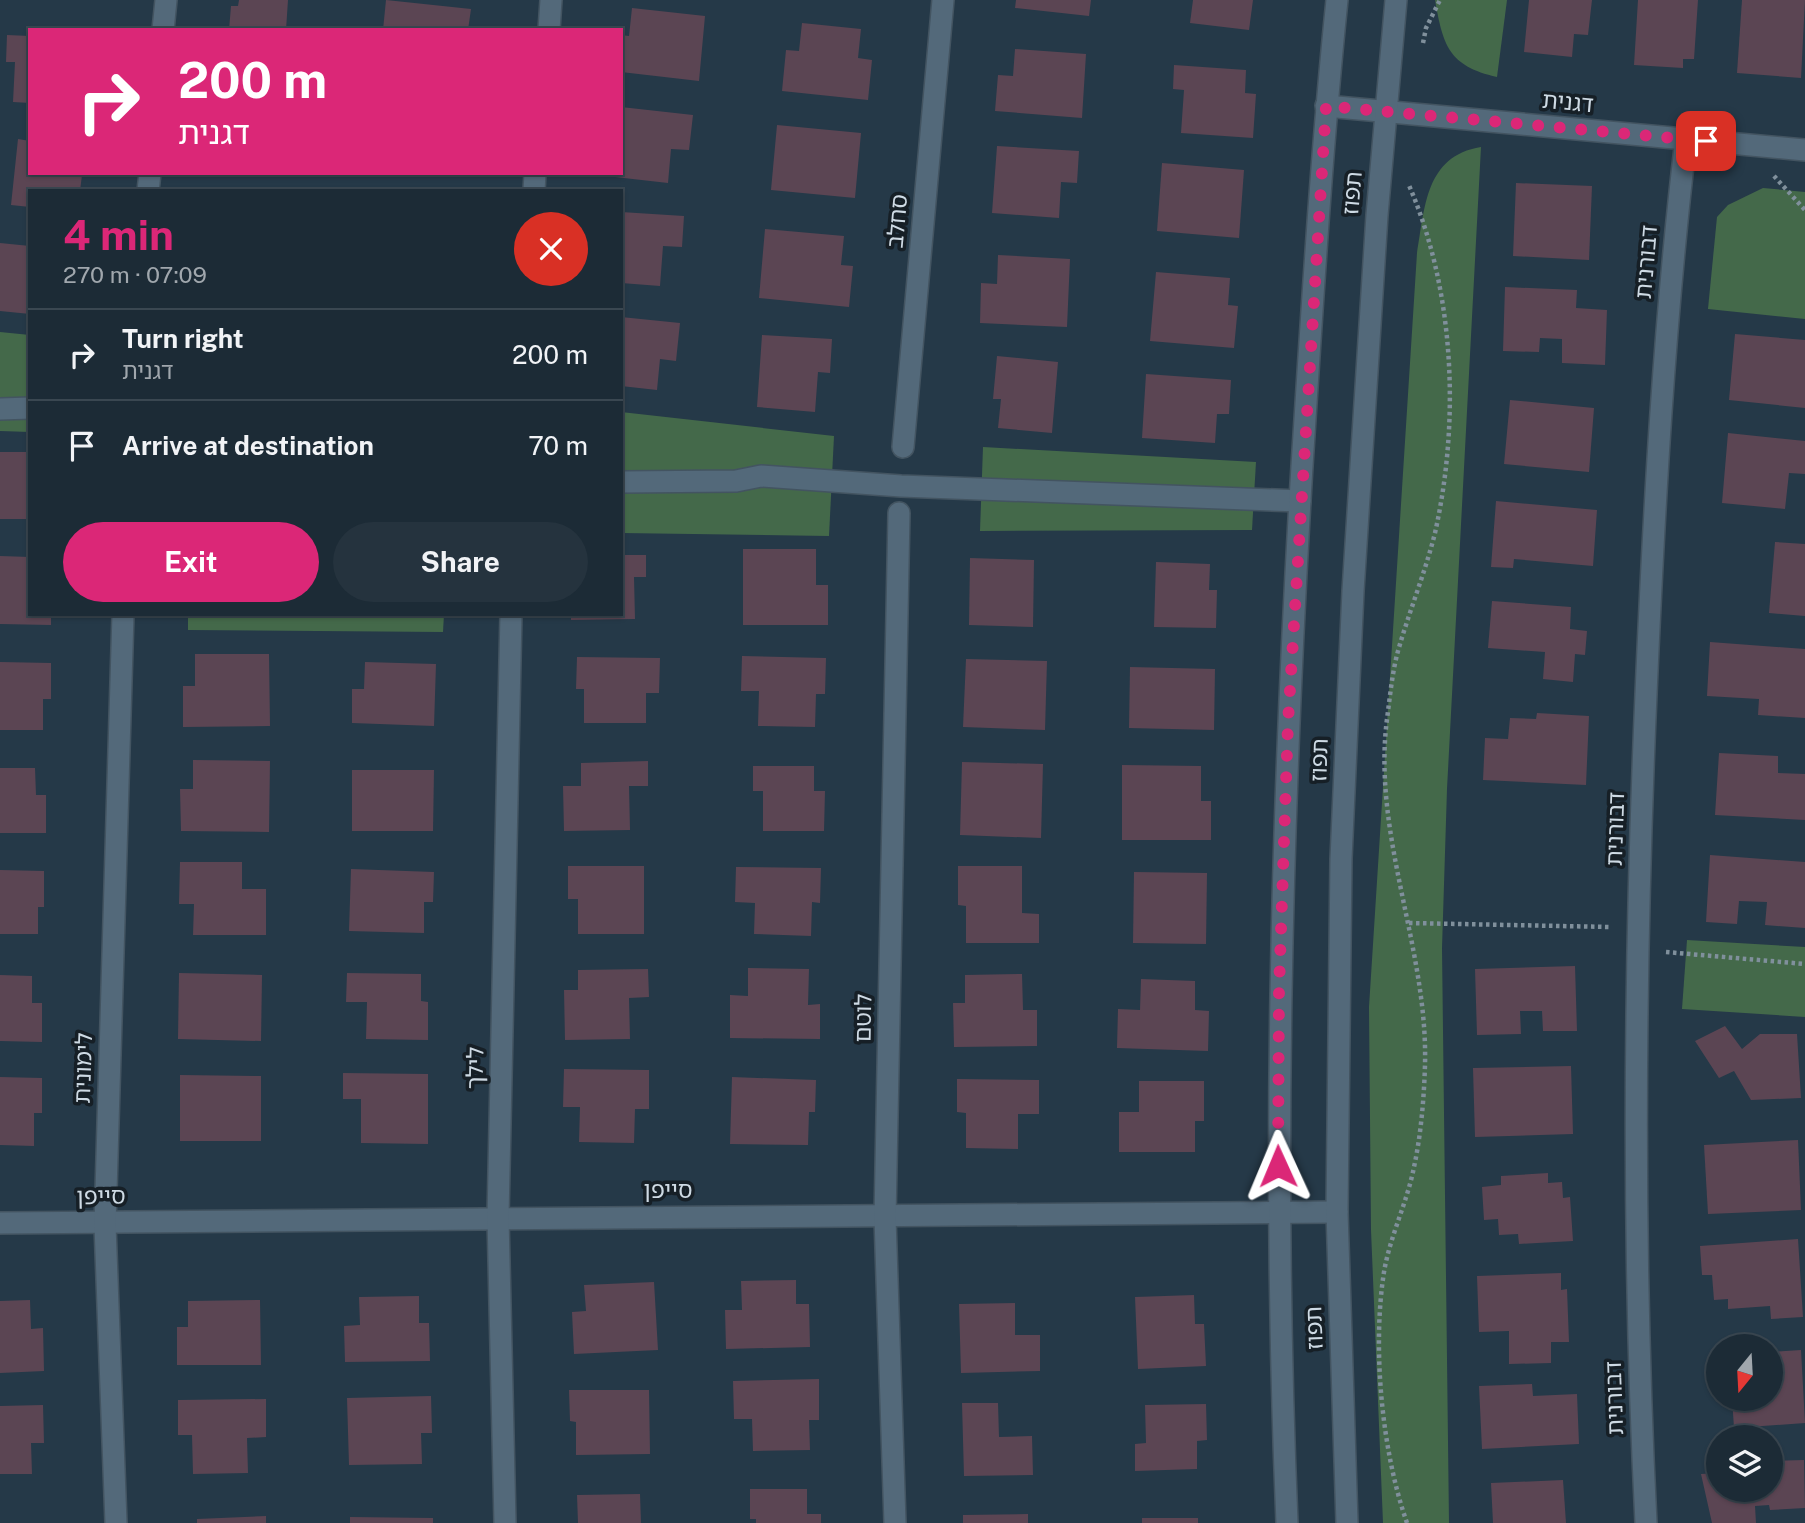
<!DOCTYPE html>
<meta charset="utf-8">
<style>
:root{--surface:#1c2b36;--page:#25333e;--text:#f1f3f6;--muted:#a0a7ad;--line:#3a4751;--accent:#db2777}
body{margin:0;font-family:"Public Sans","Noto Sans Hebrew",sans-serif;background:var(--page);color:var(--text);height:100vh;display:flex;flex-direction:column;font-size:26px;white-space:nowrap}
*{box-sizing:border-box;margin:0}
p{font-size:23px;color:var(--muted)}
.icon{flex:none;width:38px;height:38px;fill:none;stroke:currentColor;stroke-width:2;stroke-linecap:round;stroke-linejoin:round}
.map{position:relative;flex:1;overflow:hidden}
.sheet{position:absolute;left:28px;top:189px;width:595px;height:427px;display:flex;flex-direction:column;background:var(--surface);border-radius:0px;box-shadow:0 2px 5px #0004,0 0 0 2px var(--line)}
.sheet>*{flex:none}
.banner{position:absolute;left:28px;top:28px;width:595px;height:147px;border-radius:0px;box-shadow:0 2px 5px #0004,0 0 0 2px var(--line);background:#db2777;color:#fff;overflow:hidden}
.needle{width:46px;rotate:198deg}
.controls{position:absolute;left:1706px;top:1334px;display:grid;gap:14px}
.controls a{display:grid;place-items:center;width:77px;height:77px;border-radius:50%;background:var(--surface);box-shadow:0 2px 5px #0004,0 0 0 2px var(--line);font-size:35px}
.pin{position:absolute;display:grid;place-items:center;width:60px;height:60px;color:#fff;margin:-30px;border-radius:14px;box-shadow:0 4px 10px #0006}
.me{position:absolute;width:77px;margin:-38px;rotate:359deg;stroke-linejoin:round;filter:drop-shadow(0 0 5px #0008)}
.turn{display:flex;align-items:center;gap:24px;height:147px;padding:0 35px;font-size:32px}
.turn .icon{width:91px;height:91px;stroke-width:2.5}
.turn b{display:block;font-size:49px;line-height:60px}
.round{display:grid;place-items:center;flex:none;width:74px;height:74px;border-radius:37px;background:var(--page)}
.head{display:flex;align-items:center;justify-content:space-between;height:119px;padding:0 35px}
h1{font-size:42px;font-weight:700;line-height:52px;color:var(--accent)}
.primary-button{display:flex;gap:14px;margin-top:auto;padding:14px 35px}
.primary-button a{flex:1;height:80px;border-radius:42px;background:var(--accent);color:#fff;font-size:28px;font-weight:700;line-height:80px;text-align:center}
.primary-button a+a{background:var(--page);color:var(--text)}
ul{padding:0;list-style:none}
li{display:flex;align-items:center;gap:21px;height:91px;padding:0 35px;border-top:2px solid var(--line)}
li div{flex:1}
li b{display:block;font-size:26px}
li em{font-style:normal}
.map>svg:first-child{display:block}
.green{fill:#44694a}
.building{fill:#5b4553}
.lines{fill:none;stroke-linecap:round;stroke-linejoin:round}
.minor-casing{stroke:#435461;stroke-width:24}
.path{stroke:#80909c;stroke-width:4.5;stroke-dasharray:3.5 3.5;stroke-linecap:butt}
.minor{stroke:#53697a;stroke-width:21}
.route{stroke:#db2777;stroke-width:12;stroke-dasharray:0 21.6}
.labels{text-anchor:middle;stroke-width:7;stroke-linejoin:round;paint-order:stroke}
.street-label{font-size:23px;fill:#cedae4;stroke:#161f26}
</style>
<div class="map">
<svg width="1805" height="1523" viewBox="0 0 1805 1523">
<rect width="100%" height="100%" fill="#253948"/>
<g class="green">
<path d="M1435,0h72l-10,77c-49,-11 -54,-32 -62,-77z"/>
<path d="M1481,147l-34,642 -5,159 7,575h-66l-12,-293 -2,-223 48,-754c8,-45 8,-97 64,-106z"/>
<polygon points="1763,188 1805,192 1805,319 1708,309 1717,217 1728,205"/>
<polygon points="0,332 30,335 30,432 0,431"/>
<polygon points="621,412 834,436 829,536 621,533"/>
<polygon points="983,447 1256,462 1252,530 980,531"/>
<polygon points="188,614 444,614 443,632 188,630"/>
<polygon points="1687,940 1805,947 1805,1017 1682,1009"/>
</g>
<g class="building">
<polygon points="239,0 288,0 286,30 229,30 231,6 238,6"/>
<polygon points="386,0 471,9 468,30 383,30"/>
<polygon points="1016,0 1091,0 1089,16 1015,8"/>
<polygon points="1193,0 1253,0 1249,30 1190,23"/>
<polygon points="1529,0 1592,0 1588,35 1574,34 1572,57 1524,52"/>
<polygon points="1638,0 1698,0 1694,59 1683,59 1683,68 1634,65"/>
<polygon points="1742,0 1805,0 1801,78 1737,73"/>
<polygon points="632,8 705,16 699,81 621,72 621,35 629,36"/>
<polygon points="802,23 861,29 858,58 872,60 868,100 782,91 786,50 799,51"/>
<polygon points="7,35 30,36 30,103 13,102 15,62 6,62"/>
<polygon points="1015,49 1086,54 1082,118 995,111 998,75 1013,76"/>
<polygon points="1174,65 1246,70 1245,93 1256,94 1253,138 1181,133 1184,90 1173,89"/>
<polygon points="621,107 693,115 689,150 671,149 668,183 615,177 615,173 621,173"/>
<polygon points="777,125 861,133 855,198 771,190"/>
<polygon points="18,139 30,141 30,173 82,175 80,191 30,191 30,207 11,205"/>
<polygon points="997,146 1079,151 1077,183 1061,182 1059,218 992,213"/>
<polygon points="1162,163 1244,170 1239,238 1157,231"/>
<polygon points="433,173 458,173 458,177"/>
<polygon points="1516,183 1592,186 1589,260 1513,256"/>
<polygon points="621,212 684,216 682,247 663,246 660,286 621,283"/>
<polygon points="765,229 844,236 841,265 853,266 849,307 759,298"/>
<polygon points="0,243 30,246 30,314 0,311"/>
<polygon points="998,255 1070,259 1067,327 980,323 981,283 997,284"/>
<polygon points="1156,272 1230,278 1228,305 1238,306 1234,348 1150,341"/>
<polygon points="1505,287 1577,290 1576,308 1607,310 1605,365 1562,363 1562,339 1540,338 1539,352 1503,351"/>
<polygon points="621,317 680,323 676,361 660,359 657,390 621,386"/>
<polygon points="1735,334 1805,340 1805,408 1729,400"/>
<polygon points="762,335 832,339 830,373 818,372 815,412 757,407"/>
<polygon points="997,356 1058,362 1052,433 998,428 1001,399 993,399"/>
<polygon points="1146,374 1231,380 1229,414 1217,414 1215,443 1142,438"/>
<polygon points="1510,400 1594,408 1589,472 1504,464"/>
<polygon points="1728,433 1805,441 1805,474 1789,473 1785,509 1722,503"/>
<rect x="0" y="452" width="30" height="67"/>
<polygon points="1496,501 1597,510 1593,566 1514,559 1513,568 1491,567"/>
<polygon points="1775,542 1805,544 1805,616 1769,613"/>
<polygon points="743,549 816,549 816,585 828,585 828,625 743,625"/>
<polygon points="621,555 646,555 646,577 634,577 635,619 571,620 571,614 621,614"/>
<polygon points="0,556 30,557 30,614 51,614 51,625 0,624"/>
<polygon points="970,558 1034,560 1033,627 969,625"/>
<polygon points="1156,562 1210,564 1209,590 1217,590 1216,628 1154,627"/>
<polygon points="1492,601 1571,607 1570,629 1587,631 1585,655 1575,654 1573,682 1543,679 1545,652 1488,648"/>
<polygon points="1710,642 1805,649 1805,718 1758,715 1759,699 1707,696"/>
<polygon points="195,654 269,654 270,726 183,727 183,686 195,686"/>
<polygon points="742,656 826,658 825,694 816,694 815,727 758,726 759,691 741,691"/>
<polygon points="577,657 660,658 659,693 646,693 646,723 584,723 584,689 576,689"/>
<polygon points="966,659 1047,661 1045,730 963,727"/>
<polygon points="0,662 51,663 51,699 43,699 43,730 0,730"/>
<polygon points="365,662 436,664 434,726 352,723 352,689 364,689"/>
<polygon points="1130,667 1215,669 1214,730 1129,728"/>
<polygon points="1537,713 1589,716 1586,785 1483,780 1485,738 1508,739 1510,718 1536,719"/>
<polygon points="1719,753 1778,756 1778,773 1805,774 1805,820 1715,815"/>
<polygon points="193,760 270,761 269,832 181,831 180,789 193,789"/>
<polygon points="648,761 648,786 629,786 630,830 564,831 563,786 581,786 581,763"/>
<polygon points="962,762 1043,764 1041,838 960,835"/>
<polygon points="1122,765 1201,766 1201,801 1211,801 1211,840 1122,840"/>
<polygon points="753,766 814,766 814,791 825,791 824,831 763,831 763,791 753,791"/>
<polygon points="0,768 35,768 36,795 46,795 46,833 0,833"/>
<polygon points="352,770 434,770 433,831 352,831"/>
<polygon points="1710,855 1805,862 1805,928 1765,925 1767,902 1739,901 1737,924 1706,922"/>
<polygon points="180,862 242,862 242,889 266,889 266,935 193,935 194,904 179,904"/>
<polygon points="568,866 644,866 644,934 578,934 578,899 568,899"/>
<polygon points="958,866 1022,866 1022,913 1039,914 1039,943 966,943 966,906 958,905"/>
<polygon points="736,867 821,868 820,903 812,902 811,936 754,934 755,903 735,902"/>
<polygon points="351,869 434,872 433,902 424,902 424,933 349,931"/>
<polygon points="0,870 44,871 44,907 38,907 38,934 0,934"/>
<polygon points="1134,872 1207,873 1206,944 1133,943"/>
<polygon points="1575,966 1577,1031 1543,1031 1542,1011 1520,1011 1521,1034 1477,1035 1475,969"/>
<polygon points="748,968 809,969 808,1005 820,1004 820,1039 730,1038 730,995 748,996"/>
<polygon points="648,969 649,997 629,998 630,1039 565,1040 564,990 578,990 578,970"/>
<polygon points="179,973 262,975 261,1041 178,1039"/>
<polygon points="347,973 421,974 421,1001 428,1002 428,1040 366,1039 367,1002 346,1002"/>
<polygon points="1022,974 1023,1010 1037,1010 1037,1046 954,1047 953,1003 965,1003 965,975"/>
<polygon points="0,975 32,976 32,1003 42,1003 42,1042 0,1041"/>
<polygon points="1141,979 1195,981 1195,1010 1209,1011 1208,1051 1117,1048 1118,1009 1140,1010"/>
<polygon points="1725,1026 1742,1049 1760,1034 1797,1034 1801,1098 1751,1100 1734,1071 1719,1078 1695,1041"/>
<polygon points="1571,1066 1573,1134 1475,1137 1473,1068"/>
<polygon points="564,1069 649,1070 649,1109 635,1109 634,1143 579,1142 580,1107 563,1107"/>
<polygon points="343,1073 428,1074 428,1144 361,1143 361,1099 343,1099"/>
<polygon points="180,1075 261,1076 261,1141 180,1141"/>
<polygon points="0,1077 42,1078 42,1113 34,1113 34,1146 0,1145"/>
<polygon points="732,1077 816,1080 815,1112 809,1112 808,1145 730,1144"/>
<polygon points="957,1079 1039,1080 1039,1114 1018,1114 1018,1149 966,1148 966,1113 957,1112"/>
<polygon points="1139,1081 1204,1081 1204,1121 1195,1121 1195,1152 1119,1152 1119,1112 1139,1112"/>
<polygon points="1798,1140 1801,1210 1708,1214 1704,1145"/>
<polygon points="1548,1173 1548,1183 1562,1182 1563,1198 1570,1197 1573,1241 1519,1244 1518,1234 1499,1235 1498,1219 1484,1220 1482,1187 1501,1185 1501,1176"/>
<polygon points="1798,1239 1803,1317 1771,1319 1770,1306 1728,1309 1728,1299 1714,1300 1712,1275 1702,1275 1700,1246"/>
<polygon points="1561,1273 1561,1290 1567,1289 1569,1342 1551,1342 1551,1363 1509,1364 1509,1331 1479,1332 1477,1276"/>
<polygon points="796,1280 796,1304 809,1304 810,1347 726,1349 725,1310 742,1310 741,1281"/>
<polygon points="654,1282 658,1350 574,1354 572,1312 586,1311 584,1285"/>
<polygon points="1194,1295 1195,1324 1204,1324 1206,1366 1138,1369 1135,1297"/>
<polygon points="419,1296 419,1323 429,1323 430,1361 345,1362 344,1326 360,1325 359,1297"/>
<polygon points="30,1300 31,1329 43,1328 44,1371 0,1373 0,1301"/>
<polygon points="260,1300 261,1365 177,1365 177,1327 188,1327 188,1301"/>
<polygon points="1015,1303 1015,1335 1040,1335 1040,1371 961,1373 959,1304"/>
<polygon points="1801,1350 1805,1423 1734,1428 1732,1398 1771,1398 1771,1352"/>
<polygon points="1715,1356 1718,1356 1718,1381 1717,1381"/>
<polygon points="819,1379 819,1420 809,1420 810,1450 753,1451 752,1419 734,1419 733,1381"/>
<polygon points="1532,1384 1533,1396 1577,1394 1579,1444 1482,1449 1479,1386"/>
<polygon points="569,1390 649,1390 650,1454 576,1455 576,1422 570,1421"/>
<polygon points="431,1396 432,1433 421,1433 422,1464 349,1465 347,1398"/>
<polygon points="266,1399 266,1437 247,1438 248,1473 193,1474 192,1435 178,1435 178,1400"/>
<polygon points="962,1403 998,1403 999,1437 1032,1436 1033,1475 964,1476"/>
<polygon points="1206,1404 1207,1440 1197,1441 1197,1469 1135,1471 1135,1444 1146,1443 1145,1405"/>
<polygon points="43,1405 44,1443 31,1443 32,1474 0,1474 0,1406"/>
<polygon points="1804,1460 1805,1508 1770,1510 1769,1505 1755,1506 1756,1523 1712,1523 1701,1474 1718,1473 1718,1489 1771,1489 1771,1461"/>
<polygon points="1563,1480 1566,1523 1493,1523 1491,1483"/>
<polygon points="750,1489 807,1489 807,1514 821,1514 821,1523 756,1523 756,1519 750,1519"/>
<polygon points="640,1494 641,1523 578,1523 577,1495"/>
<polygon points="1028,1514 1028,1523 963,1523 963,1515"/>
<polygon points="266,1516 266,1523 197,1523 197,1519"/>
<polygon points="350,1517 433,1518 433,1523 350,1523"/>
<rect x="1142" y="1518" width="56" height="5"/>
</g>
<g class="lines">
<defs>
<g id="minor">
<polyline points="163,30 166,0"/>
<polyline points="549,30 551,0"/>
<polyline points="1326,106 1805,150"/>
<polyline points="148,191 150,173"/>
<polyline points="534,191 535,173"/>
<polyline points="0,409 30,408"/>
<polyline points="903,447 943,0"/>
<polyline points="621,482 736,481 761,476 901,486 1300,501"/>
<polyline points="0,1223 1337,1212"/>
<polyline points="116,1523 105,1225 123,614"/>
<polyline points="505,1523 498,1217 511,614"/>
<polyline points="895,1523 885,1218 899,513"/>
<path d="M1287,1523c-15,-354 -6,-704 15,-1057 10,-155 19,-311 35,-466"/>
<polyline points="1347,1523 1337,1212 1341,859 1353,591 1377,215 1396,0"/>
<path d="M1646,1523c-14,-276 -12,-552 0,-829 8,-185 18,-371 40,-555"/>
</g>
</defs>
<use href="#minor" class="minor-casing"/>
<g class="path">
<polyline points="1423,43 1426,28 1440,0"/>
<polyline points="1774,176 1805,210"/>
<polyline points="1409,923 1610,927"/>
<polyline points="1666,952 1805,964"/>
<path d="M1407,1523c-25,-71 -35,-175 -23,-251 6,-36 23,-69 30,-105 7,-32 10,-69 11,-102 3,-117 -53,-229 -38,-346 3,-22 5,-46 11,-68 11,-39 27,-78 37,-118 25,-112 20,-243 -27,-350"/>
</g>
<use href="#minor" class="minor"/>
</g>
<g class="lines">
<polyline class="route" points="1278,1166 1279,990 1288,722 1326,106 1706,141"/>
</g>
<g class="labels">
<g class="street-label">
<text transform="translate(1568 102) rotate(5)" y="8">דגנית</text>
<text transform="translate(1352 193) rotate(-85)" y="8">תפוז</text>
<text transform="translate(897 221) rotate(-85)" y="8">סחלב</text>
<text transform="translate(1646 262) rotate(-85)" y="8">דבורנית</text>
<text transform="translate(1319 760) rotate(-88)" y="8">תפוז</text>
<text transform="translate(1615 829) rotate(-88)" y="8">דבורנית</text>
<text transform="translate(863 1018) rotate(-89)" y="8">לוטם</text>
<text transform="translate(83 1068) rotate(-88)" y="8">לימונית</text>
<text transform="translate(475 1068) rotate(-89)" y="8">לילך</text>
<text x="668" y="1198">סייפן</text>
<text transform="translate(101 1196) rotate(-1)" y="8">סייפן</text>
<text transform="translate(1314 1328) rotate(-92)" y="8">תפוז</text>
<text transform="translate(1614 1398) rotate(-92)" y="8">דבורנית</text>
</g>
</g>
</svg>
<div class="controls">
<a><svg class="needle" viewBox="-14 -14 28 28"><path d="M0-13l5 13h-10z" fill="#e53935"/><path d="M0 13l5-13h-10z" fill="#a0a7ad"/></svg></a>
<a><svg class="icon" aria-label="layers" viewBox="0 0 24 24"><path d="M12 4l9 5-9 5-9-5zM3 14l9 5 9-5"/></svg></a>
</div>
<div class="pin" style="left:1706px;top:141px;background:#d93025"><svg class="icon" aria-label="arrive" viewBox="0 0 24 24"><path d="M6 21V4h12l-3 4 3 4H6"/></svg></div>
<svg class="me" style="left:1278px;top:1166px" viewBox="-20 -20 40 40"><path d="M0-17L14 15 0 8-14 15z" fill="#db2777" stroke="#fff" stroke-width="4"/></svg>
<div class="banner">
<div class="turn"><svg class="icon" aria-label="right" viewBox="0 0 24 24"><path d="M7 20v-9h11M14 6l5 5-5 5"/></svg><div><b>200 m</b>דגנית</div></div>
</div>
<section class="sheet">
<div class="head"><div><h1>4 min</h1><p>270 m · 07:09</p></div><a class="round" style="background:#d93025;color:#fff"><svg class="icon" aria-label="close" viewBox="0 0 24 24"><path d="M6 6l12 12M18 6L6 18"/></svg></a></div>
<ul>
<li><svg class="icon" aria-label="right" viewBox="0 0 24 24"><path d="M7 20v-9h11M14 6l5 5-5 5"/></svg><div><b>Turn right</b><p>דגנית</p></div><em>200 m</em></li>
<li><svg class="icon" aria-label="arrive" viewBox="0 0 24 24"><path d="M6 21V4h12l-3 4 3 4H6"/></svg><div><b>Arrive at destination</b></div><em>70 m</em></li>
</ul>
<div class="primary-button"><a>Exit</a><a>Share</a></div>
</section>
</div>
